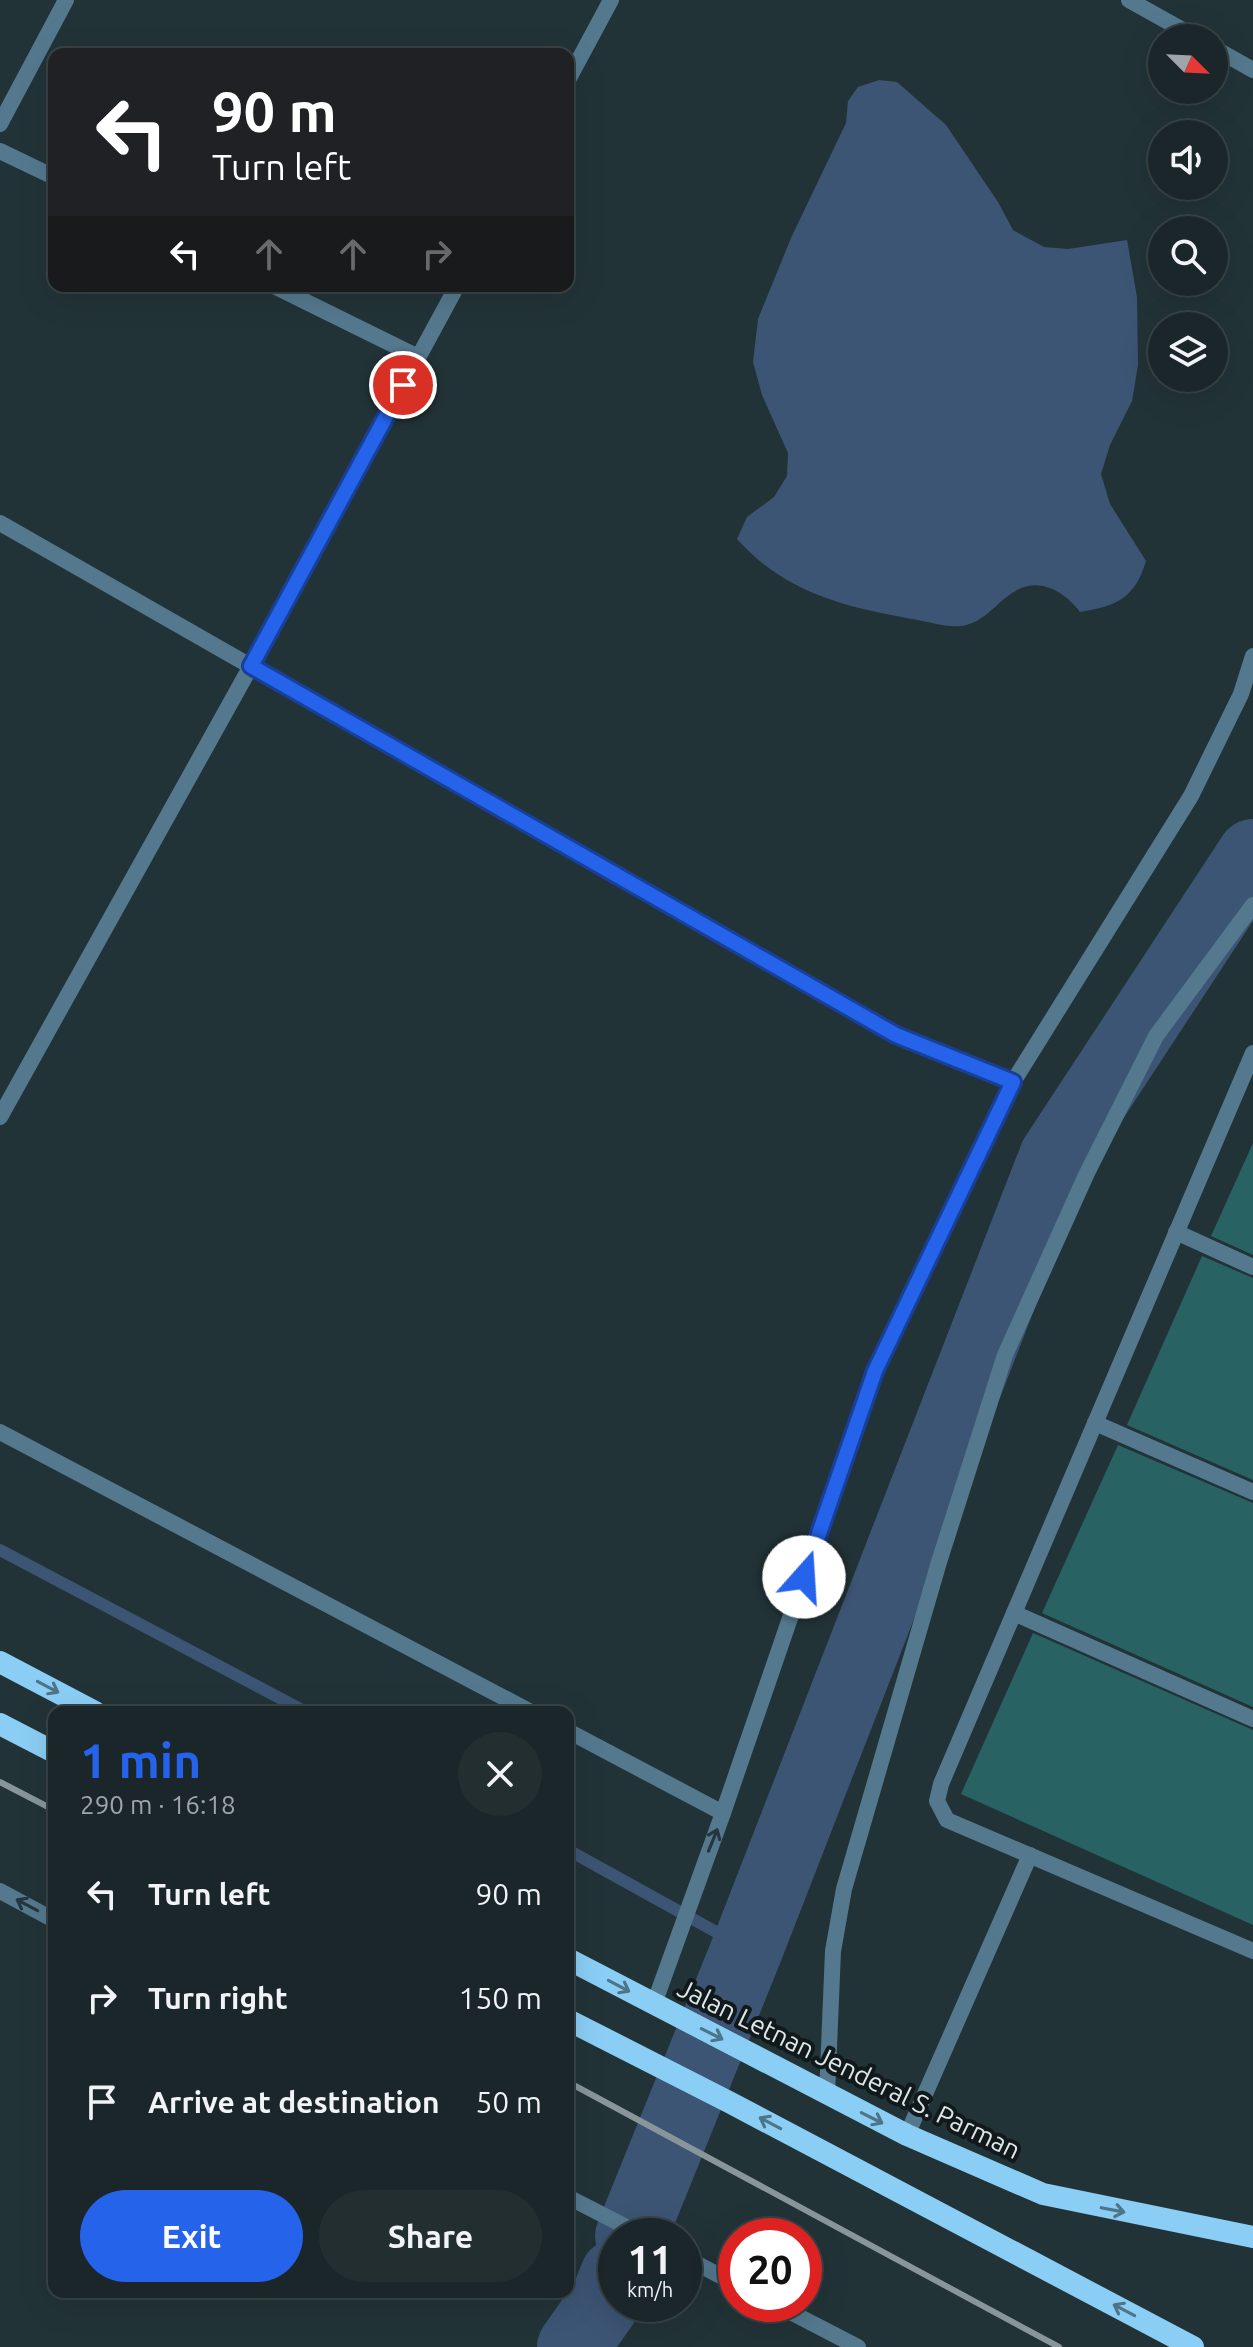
<!DOCTYPE html>
<meta charset="utf-8">
<style>
:root{--surface:#1a2629;--page:#232e31;--text:#f1f3f6;--muted:#9fa5a8;--line:#384346;--accent:#2563eb}
body{margin:0;font-family:Ubuntu,sans-serif;background:var(--page);color:var(--text);height:100vh;display:flex;flex-direction:column;font-size:30px;white-space:nowrap}
*{box-sizing:border-box;margin:0}
p{font-size:26px;color:var(--muted)}
.icon{flex:none;width:44px;height:44px;fill:none;stroke:currentColor;stroke-width:2;stroke-linecap:round;stroke-linejoin:round}
.map{position:relative;flex:1;overflow:hidden}
.details{position:absolute;left:48px;top:1706px;width:526px;height:592px;display:flex;flex-direction:column;background:var(--surface);border-radius:16px;box-shadow:0 8px 32px #0002,0 0 0 2px var(--line)}
.details>*{flex:none}
.banner{position:absolute;left:48px;top:48px;width:526px;height:244px;border-radius:16px;box-shadow:0 8px 32px #0002,0 0 0 2px var(--line);background:#202124;color:#fff;overflow:hidden}
.needle{width:52px;rotate:114deg}
.tools{position:absolute;left:1148px;top:24px;display:grid;gap:16px}
.tools a{display:grid;place-items:center;width:80px;height:80px;border-radius:50%;background:var(--surface);box-shadow:0 8px 32px #0002,0 0 0 2px var(--line);font-size:40px}
.speed{position:absolute;left:598px;top:2218px;display:flex;gap:16px;font-size:40px;font-weight:700;text-align:center}
.speed>*{display:grid;place-content:center;width:104px;height:104px;border-radius:50%;background:var(--surface);box-shadow:0 8px 32px #0002,0 0 0 2px var(--line);line-height:1}
.speed small{font-size:20px;font-weight:400}
.speed .limit{border:12px solid #d22;background:#fff;color:#111}
.pin{position:absolute;display:grid;place-items:center;width:68px;height:68px;color:#fff;margin:-34px;border:4px solid #fff;border-radius:50%;box-shadow:0 2px 8px #0007}
.me{position:absolute;width:88px;margin:-44px;rotate:19deg;stroke-linejoin:round;filter:drop-shadow(0 0 6px #0008)}
.turn{display:flex;align-items:center;gap:28px;height:168px;padding:0 32px;font-size:36px}
.turn .icon{width:104px;height:104px;stroke-width:2.5}
.turn b{display:block;font-size:56px;line-height:68px}
.lanes{display:flex;align-items:center;height:76px;padding:0 32px;background:#0003;justify-content:center;gap:40px;direction:ltr}
.lanes .off{opacity:.35}
.round{display:grid;place-items:center;flex:none;width:84px;height:84px;border-radius:42px;background:var(--page)}
.overview{display:flex;align-items:center;justify-content:space-between;height:136px;padding:0 32px}
h1{font-size:48px;font-weight:700;line-height:60px;color:var(--accent)}
.button{display:flex;gap:16px;margin-top:auto;padding:16px 32px}
.button a{flex:1;height:92px;border-radius:48px;background:var(--accent);color:#fff;font-size:32px;font-weight:700;line-height:92px;text-align:center}
.button a+a{background:var(--page);color:var(--text)}
ul{padding:0;list-style:none}
li{display:flex;align-items:center;gap:24px;height:104px;padding:0 32px}
li div{flex:1}
li b{display:block;font-size:30px}
li em{font-style:normal}
.map>svg:first-child{display:block}
.water{fill:#3c5574}
.lines{fill:none;stroke-linecap:round;stroke-linejoin:round}
.stream{stroke:#3c5574;stroke-width:12}
.river{stroke:#3c5574;stroke-width:72}
.building{fill:#296262}
.service{stroke:#54798f;stroke-width:16}
.tertiary{stroke:#54798f;stroke-width:16}
.trunk{stroke:#8bcef5;stroke-width:22}
.rail{stroke:#899699;stroke-width:6}
.oneway{stroke:#4e7488}
.oneway2{stroke:#26363e}
.route-casing{stroke:#184099;stroke-width:20}
.route{stroke:#2563eb;stroke-width:14}
.labels{text-anchor:middle;stroke-width:8;stroke-linejoin:round;paint-order:stroke}
.street-label{font-size:26px;fill:#dee8ea;stroke:#12191b}
</style>
<div class="map">
<svg width="1253" height="2347" viewBox="0 0 1253 2347">
<rect width="100%" height="100%" fill="#223337"/>
<path class="water" d="M879,80l18,2 49,43 52,77 15,28 31,17 24,2 59,-9 10,57 1,68 -6,36 -22,44 -9,29 9,30 36,57c-11,37 -29,45 -66,51 -14,-19 -39,-35 -63,-22 -20,11 -32,33 -56,36 -15,2 -34,-5 -49,-7 -67,-12 -127,-26 -175,-80l10,-22 27,-20 13,-21 1,-23 -26,-58 -9,-33 5,-43 33,-81 55,-115 2,-22 10,-14z"/>
<g class="lines">
<g class="stream">
<polyline points="0,1550 306,1712"/>
<polyline points="568,1850 747,1949"/>
</g>
<g class="river">
<polyline points="631,2236 747,1949 1055,1157 1253,855"/>
<polyline points="573,2347 606,2300 616,2275"/>
</g>
</g>
<g class="building">
<polygon points="1253,1143 1253,1255 1211,1236"/>
<polygon points="1202,1256 1253,1278 1253,1480 1127,1425"/>
<polygon points="1118,1445 1253,1503 1253,1707 1042,1613"/>
<polygon points="1033,1633 1253,1730 1253,1925 961,1794"/>
</g>
<g class="lines">
<g class="service">
<polyline points="1129,0 1197,38"/>
<polyline points="1214,48 1253,70"/>
<polyline points="568,80 611,0"/>
<polyline points="0,124 66,0"/>
<polyline points="0,151 54,177"/>
<polyline points="274,286 418,357"/>
<polyline points="0,523 896,1035 1013,1082"/>
<polyline points="1253,1053 941,1784 937,1801 947,1820 1253,1951"/>
<polyline points="0,1117 251,666 457,286"/>
<polyline points="1176,1232 1253,1267"/>
<polyline points="1095,1423 1253,1492"/>
<polyline points="0,1432 531,1712"/>
<polyline points="1014,1613 1253,1719"/>
<polyline points="568,1731 723,1813"/>
<polyline points="654,2004 723,1813 875,1371 1013,1082 1191,796 1241,694 1253,656"/>
<polyline points="827,2095 833,1951 844,1889 939,1562 1005,1355 1087,1173 1156,1036 1253,905"/>
<polyline points="907,2135 1030,1855"/>
</g>
<g class="tertiary">
<polyline points="0,1891 54,1920"/>
<polyline points="568,2197 644,2236"/>
<polyline points="684,2257 736,2284"/>
<polyline points="775,2304 858,2347"/>
</g>
<g class="trunk">
<polyline points="0,1662 95,1712"/>
<polyline points="0,1724 54,1752"/>
<polyline points="568,1959 907,2135 1043,2194 1253,2237"/>
<polyline points="568,2020 729,2102 1193,2347"/>
</g>
<g class="rail">
<polyline points="0,1782 54,1810"/>
<polyline points="568,2082 1059,2347"/>
</g>
</g>
<defs><path id="oneway-shaft" d="M-6 0H5M1.5-3L5.5 0L1.5 3" fill="none" stroke-width="1.6" stroke-linecap="round" stroke-linejoin="round" transform="scale(2)"/></defs>
<g class="oneway">
<use href="#oneway-shaft" transform="translate(48 1687) rotate(28)"/>
<use href="#oneway-shaft" transform="translate(619 1986) rotate(28)"/>
<use href="#oneway-shaft" transform="translate(712 2034) rotate(27)"/>
<use href="#oneway-shaft" transform="translate(872 2118) rotate(27)"/>
<use href="#oneway-shaft" transform="translate(770 2123) rotate(-152)"/>
<use href="#oneway-shaft" transform="translate(1113 2210) rotate(11)"/>
<use href="#oneway-shaft" transform="translate(1124 2310) rotate(-152)"/>
</g>
<g class="oneway2">
<use href="#oneway-shaft" transform="translate(713 1840) rotate(-68)"/>
<use href="#oneway-shaft" transform="translate(27 1905) rotate(-152)"/>
</g>
<g class="lines">
<defs>
<polyline id="route" points="403,385 251,666 896,1035 1013,1082 875,1371 804,1577"/>
</defs>
<use href="#route" class="route-casing"/>
<use href="#route" class="route"/>
</g>
<g class="labels">
<g class="street-label">
<text transform="translate(849 2069) rotate(26)" y="9">Jalan Letnan Jenderal S. Parman</text>
</g>
</g>
</svg>
<div class="tools">
<a><svg class="needle" viewBox="-14 -14 28 28"><path d="M0-13l5 13h-10z" fill="#e53935"/><path d="M0 13l5-13h-10z" fill="#9fa5a8"/></svg></a>
<a><svg class="icon" aria-label="sound" viewBox="0 0 24 24"><path d="M4 9h4l5-4v14l-5-4H4zM17 9q2 3 0 6"/></svg></a>
<a><svg class="icon" aria-label="search" viewBox="0 0 24 24"><circle cx="10" cy="10" r="6"/><path d="M15 15l6 6"/></svg></a>
<a><svg class="icon" aria-label="layers" viewBox="0 0 24 24"><path d="M12 4l9 5-9 5-9-5zM3 14l9 5 9-5"/></svg></a>
</div>
<div class="speed"><div>11<small>km/h</small></div><div class="limit">20</div></div>
<div class="pin" style="left:403px;top:385px;background:#d93025"><svg class="icon" aria-label="arrive" viewBox="0 0 24 24"><path d="M6 21V4h12l-3 4 3 4H6"/></svg></div>
<svg class="me" style="left:804px;top:1577px" viewBox="-20 -20 40 40"><circle r="19" fill="#fff"/><path d="M0-13L10 11 0 6-10 11z" fill="#2563eb"/></svg>
<div class="banner">
<div class="turn"><svg class="icon" aria-label="left" viewBox="0 0 24 24"><path d="M17 20v-9H6M10 6l-5 5 5 5"/></svg><div><b>90 m</b>Turn left</div></div>
<div class="lanes"><svg class="icon" aria-label="left" viewBox="0 0 24 24"><path d="M17 20v-9H6M10 6l-5 5 5 5"/></svg><svg class="icon off" aria-label="ahead" viewBox="0 0 24 24"><path d="M12 20V5M6 11l6-6 6 6"/></svg><svg class="icon off" aria-label="ahead" viewBox="0 0 24 24"><path d="M12 20V5M6 11l6-6 6 6"/></svg><svg class="icon off" aria-label="right" viewBox="0 0 24 24"><path d="M7 20v-9h11M14 6l5 5-5 5"/></svg></div>
</div>
<section class="details">
<div class="overview"><div><h1>1 min</h1><p>290 m · 16:18</p></div><a class="round"><svg class="icon" aria-label="close" viewBox="0 0 24 24"><path d="M6 6l12 12M18 6L6 18"/></svg></a></div>
<ul>
<li><svg class="icon" aria-label="left" viewBox="0 0 24 24"><path d="M17 20v-9H6M10 6l-5 5 5 5"/></svg><div><b>Turn left</b></div><em>90 m</em></li>
<li><svg class="icon" aria-label="right" viewBox="0 0 24 24"><path d="M7 20v-9h11M14 6l5 5-5 5"/></svg><div><b>Turn right</b></div><em>150 m</em></li>
<li><svg class="icon" aria-label="arrive" viewBox="0 0 24 24"><path d="M6 21V4h12l-3 4 3 4H6"/></svg><div><b>Arrive at destination</b></div><em>50 m</em></li>
</ul>
<div class="button"><a>Exit</a><a>Share</a></div>
</section>
</div>
